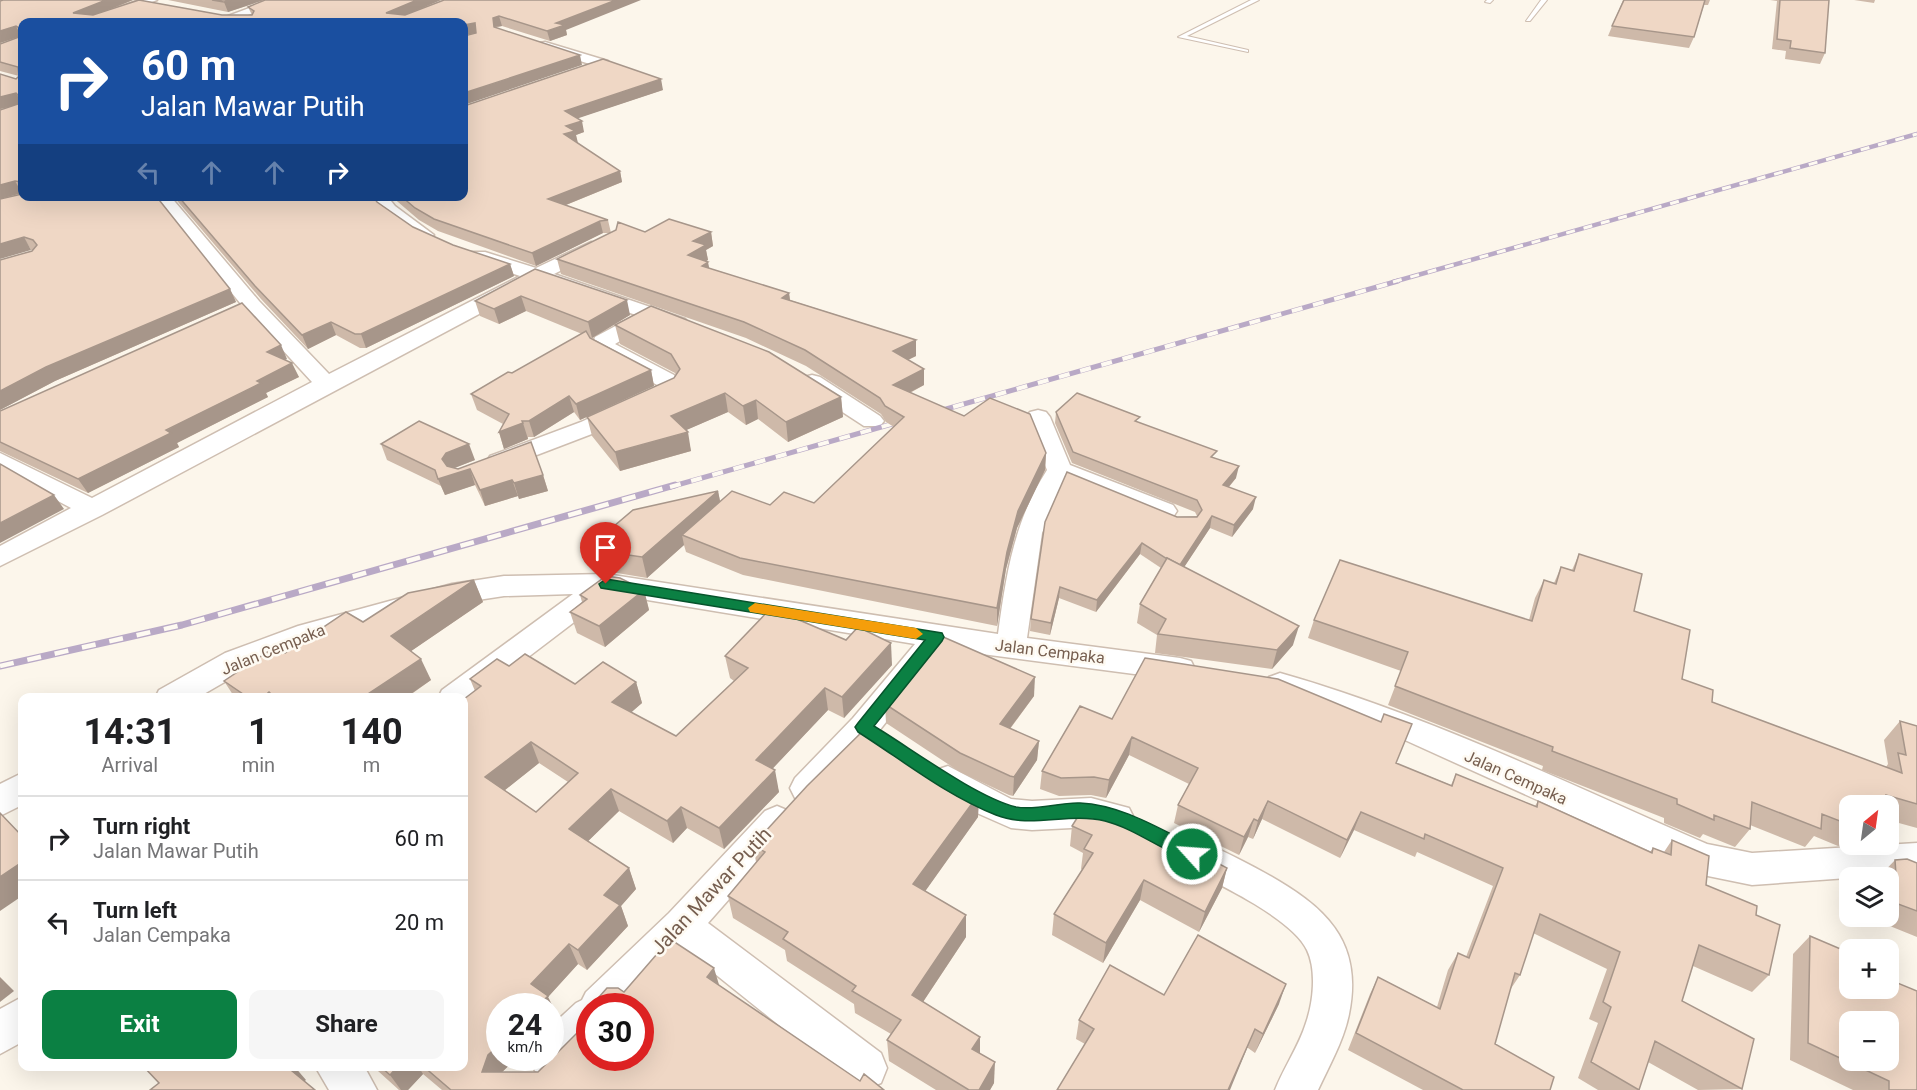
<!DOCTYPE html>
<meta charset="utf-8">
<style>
:root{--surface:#fff;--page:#f6f6f6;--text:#202124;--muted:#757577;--line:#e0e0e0;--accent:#0b8043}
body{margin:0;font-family:Roboto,sans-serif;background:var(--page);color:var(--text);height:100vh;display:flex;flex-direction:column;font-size:22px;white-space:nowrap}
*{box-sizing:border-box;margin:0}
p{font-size:20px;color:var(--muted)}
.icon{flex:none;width:33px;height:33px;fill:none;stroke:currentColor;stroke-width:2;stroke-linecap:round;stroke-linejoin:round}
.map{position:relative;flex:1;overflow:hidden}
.sheet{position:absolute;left:18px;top:693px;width:450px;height:378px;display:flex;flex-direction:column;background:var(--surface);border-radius:12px;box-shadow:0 6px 24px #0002}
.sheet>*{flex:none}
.top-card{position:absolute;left:18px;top:18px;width:450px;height:183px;border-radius:12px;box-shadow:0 6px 24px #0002;background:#1a4fa0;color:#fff;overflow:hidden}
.needle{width:39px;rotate:29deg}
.controls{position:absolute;left:1839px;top:795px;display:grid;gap:12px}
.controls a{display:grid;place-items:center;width:60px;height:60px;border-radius:12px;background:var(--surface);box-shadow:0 6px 24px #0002;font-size:30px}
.speed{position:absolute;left:486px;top:993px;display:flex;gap:12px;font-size:30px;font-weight:700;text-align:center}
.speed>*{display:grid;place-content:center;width:78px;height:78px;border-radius:50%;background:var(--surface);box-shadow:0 6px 24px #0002;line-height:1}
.speed small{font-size:15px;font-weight:400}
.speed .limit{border:9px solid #d22;background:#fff;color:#111}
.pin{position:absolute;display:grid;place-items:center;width:51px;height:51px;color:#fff;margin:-62px -26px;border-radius:50% 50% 50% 0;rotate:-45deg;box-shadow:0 0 6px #0007}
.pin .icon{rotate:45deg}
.me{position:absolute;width:66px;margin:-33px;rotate:296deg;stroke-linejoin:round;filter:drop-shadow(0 0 4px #0008)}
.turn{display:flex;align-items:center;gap:21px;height:126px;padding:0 24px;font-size:27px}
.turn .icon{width:78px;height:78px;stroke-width:2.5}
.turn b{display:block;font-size:42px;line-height:51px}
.lanes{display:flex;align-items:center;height:57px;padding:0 24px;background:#0003;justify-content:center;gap:30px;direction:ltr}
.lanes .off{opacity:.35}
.eta{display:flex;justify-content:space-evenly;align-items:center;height:102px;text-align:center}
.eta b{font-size:36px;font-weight:700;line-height:42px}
.primary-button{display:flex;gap:12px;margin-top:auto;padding:12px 24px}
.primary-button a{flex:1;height:69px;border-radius:12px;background:var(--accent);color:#fff;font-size:24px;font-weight:700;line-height:69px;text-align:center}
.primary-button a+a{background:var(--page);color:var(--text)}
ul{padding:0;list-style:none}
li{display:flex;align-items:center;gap:18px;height:84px;padding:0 24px;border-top:2px solid var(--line)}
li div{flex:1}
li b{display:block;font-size:22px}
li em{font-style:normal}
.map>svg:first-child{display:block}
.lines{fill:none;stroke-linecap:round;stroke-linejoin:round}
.service-casing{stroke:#cebeb1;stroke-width:2}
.minor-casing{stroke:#cebeb1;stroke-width:3}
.service{fill:#fff;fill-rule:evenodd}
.minor{fill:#fff;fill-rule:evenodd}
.rail-far2-casing{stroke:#b9a9c6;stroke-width:4.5}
.rail-far1-casing{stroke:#b9a9c6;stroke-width:5}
.rail-casing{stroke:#b9a9c6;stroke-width:7}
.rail-far2{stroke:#fefaf2;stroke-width:3;stroke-dasharray:9;stroke-linecap:butt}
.rail-far1{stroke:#fefaf2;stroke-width:4;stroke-dasharray:11;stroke-linecap:butt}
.rail{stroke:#fefaf2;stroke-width:4.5;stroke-dasharray:14;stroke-linecap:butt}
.wall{fill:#ceb9a9;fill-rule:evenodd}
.shaded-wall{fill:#a7968a}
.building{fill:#efd7c5;stroke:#a7968a;stroke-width:1.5;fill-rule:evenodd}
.route{fill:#0b8043;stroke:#07532c;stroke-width:1.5}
.slow{fill:#f59e0b}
.labels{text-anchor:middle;stroke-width:5;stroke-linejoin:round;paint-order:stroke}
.street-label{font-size:16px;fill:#765e4f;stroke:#fefaf2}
.near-street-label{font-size:20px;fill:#765e4f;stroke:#fefaf2}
</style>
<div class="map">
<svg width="1917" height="1090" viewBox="0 0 1917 1090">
<rect width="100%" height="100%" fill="#fcf6eb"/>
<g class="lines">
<defs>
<g id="service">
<polygon points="1251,0 1259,0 1187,36 1248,50 1248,52 1178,37"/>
<polygon points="1493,0 1490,3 1485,2 1487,0"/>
<polygon points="1541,0 1547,0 1530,21 1526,21"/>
</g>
<g id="minor">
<polygon points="139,0 157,0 97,22 80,22"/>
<polygon points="271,0 289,0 229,22 212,22"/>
<polygon points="545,42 608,61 610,64 584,77 574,77 574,71 590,64 540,49 540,43"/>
<polygon points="152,196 170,196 259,301 329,374 520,276 471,260 469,256 471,252 485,252 536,268 591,242 598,244 600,248 598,252 554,274 685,319 688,323 685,327 678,329 654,321 615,344 674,375 682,387 677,395 597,432 508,466 499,468 490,466 487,461 490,456 581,422 659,386 595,351 592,346 595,337 636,315 539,282 102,515 0,566 0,546 71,508 0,470 0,453 92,498 312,382 245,309"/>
<polygon points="369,196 387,196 395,206 434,235 425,241 419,239 383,214"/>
<polygon points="812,375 820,377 880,416 884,421 880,426 864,426 804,387 801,382 804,377"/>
<path d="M1038,410l8,2 4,5 20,48 103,40 4,6 -4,6 -9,2 -9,-2 -90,-36 -23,52 -15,105 153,20 11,3 4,8 -4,8 -11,3 -236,-31 -69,87 -56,62 -12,4 -12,-4 -5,-10 5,-10 58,-60 62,-74 -304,-50 -147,112v-8h-26l4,-8 131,-96 -69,2 -52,8 -135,37 -70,28 -50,29h-42l4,-8 66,-37 73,-27 154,-42 52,-8 102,-2 392,60c8,-59 16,-113 49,-164l-21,-53 4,-5z"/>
<path d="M1280,673c148,42 286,110 427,171l45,9 165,-10v30l-165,12 -49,-10 -307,-139 -56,-22 -71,-21 -4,-8 4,-8z"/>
<polygon points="948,766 1011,799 1032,801 1091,798 1129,808 1134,818 1129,828 1117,833 1091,827 1032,830 1011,828 961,806 936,790 931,780 936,770"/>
<polygon points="22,773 22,805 0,816 0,784"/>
<polygon points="777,806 789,811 794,821 789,831 708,923 881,1053 887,1068 881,1083 866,1089 851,1083 684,949 627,1006 590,1006 590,1046 565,1071 550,1077 535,1071 530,1058 550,1058 550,1027 576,1003 582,1000 586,992 669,913 765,811"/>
<path d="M1195,840c24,8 48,21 70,33 59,33 99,67 84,141 -5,26 -20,52 -31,76h-43c9,-23 24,-44 31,-67 7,-20 11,-52 1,-73 -15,-32 -92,-68 -125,-84l-5,-11 5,-11z"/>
<polygon points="22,997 22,1042 0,1054 0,1009"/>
<polygon points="315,1066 364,1066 377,1090 329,1090"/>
</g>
</defs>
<use href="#service" class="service-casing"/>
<use href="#minor" class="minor-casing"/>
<use href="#service" class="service"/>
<use href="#minor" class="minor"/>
<defs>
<polyline id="rail-far2" points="1393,282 1917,134"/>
<g id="rail-far1">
<polyline points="932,413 1398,281"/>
<polyline points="670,487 906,420"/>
</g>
<polyline id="rail" points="0,666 182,625 675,485"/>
</defs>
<use href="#rail-far2" class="rail-far2-casing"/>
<use href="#rail-far1" class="rail-far1-casing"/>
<use href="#rail" class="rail-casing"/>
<use href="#rail-far2" class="rail-far2"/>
<use href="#rail-far1" class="rail-far1"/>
<use href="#rail" class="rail"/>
</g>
<g class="wall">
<polygon points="3,0 133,0 112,9 222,15 252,15 248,7 265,0 441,0 424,7 444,0 566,30 567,35 550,41 502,26 495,28 582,65 470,34 464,35 464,22 22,22 22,193 0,199 15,106 0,109 0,74 16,79 19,76 0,71 0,44 19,37 0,43"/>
<polygon points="168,0 264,0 228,12"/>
<polygon points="1623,0 1710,0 1708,5 1704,5 1694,37 1689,48 1608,36"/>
<polygon points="1770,0 1829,0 1825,53 1820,64 1785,59 1786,51 1772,49 1777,1"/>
<polygon points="1854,0 1875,0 1874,3"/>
<polygon points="663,90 577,118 584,132 576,135 577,143 620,171 622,182 566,205 608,220 611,233 603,233 536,266 438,231 419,220 391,196 464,196 464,106"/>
<polygon points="173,196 373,196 377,202 413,227 453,245 510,264 514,276 366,348 360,348 336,335 308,349 261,299"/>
<polygon points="0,199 230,289 236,302 55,381 0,410 0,260 32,251 33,250 31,250"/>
<polygon points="645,232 711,232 713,246 706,250 708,260 705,261 709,268 789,293 790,300 916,340 916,356 908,360 924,385 910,393 1046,453 1045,470 1017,528 1006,569 997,626 743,575 686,552 684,545 647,578 593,569 587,549 718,491 720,501 770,505 814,503 894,427 886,422 881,414 806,366 746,338 561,274 557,259"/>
<polygon points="535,269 630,315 592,338 590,337 651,370 654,386 580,420 574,412 534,437 528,437 528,439 504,449 499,432 503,424 477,410 471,394 512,373 582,334 526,311 499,324 480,316 475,301"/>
<polygon points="615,325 841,397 843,417 788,442 758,419 746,425 728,412 686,430 691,451 620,471 592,436 587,417 674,378 676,375 675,373 620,344"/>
<polygon points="287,359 285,360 299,377 266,393 268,397 177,443 179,447 88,493 0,451 0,411"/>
<polygon points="1056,412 1139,423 1215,458 1236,478 1229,487 1253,509 1232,537 1210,528 1184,567 1293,645 1272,669 1155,653 1157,635 1137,623 1140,604 1161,568 1140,554 1096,612 1059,598 1050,635 1030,631 1031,619 1045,522 1197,516 1195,512 1072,463 1055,423"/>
<polygon points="381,444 475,460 454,468 458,469 543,475 548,491 519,499 518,496 485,506 475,485 445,495 441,486 387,460"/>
<polygon points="1579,554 1634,611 1682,679 1712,702 1886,767 1888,764 1884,740 1900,721 1917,726 1917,828 1888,820 1888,806 1850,806 1850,844 1855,844 1838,846 1814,836 1805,847 1750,825 1750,829 1735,847 1703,834 1700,838 1664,823 1664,818 1542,770 1543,766 1388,705 1401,671 1308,638 1314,620 1529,620 1535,598 1544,580 1554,583 1561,567 1572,570"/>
<polygon points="474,580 483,602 411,651 431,680 406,698 235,698 224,681 285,653 363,622"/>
<polygon points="644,590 649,610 605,647 577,633 570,612 582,602 580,595"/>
<path d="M725,656l167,9 -48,53 -16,-8 -56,59 7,23 -55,57 -37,-21 -14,15 -54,-32 -31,30 41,27 7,21 -15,17 7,20 -41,44 -9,-6 -30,33 10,20 -58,-11v52h17l-15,14h36l86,-80 95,-6 141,95 24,9h-442l-19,-16 -15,16h-9l-21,-19 -4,-5h90l11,-375 -5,-12 39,-13 66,18 61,-2 6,21 -11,9 45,24 58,-55 -4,-3zM539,763l29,19 -32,30 -31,-22z"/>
<polygon points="1034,696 1010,729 1039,741 1037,760 1013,796 1009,795 960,772 886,723 885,704"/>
<polygon points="1112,719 1396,763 1451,785 1456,774 1535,806 1538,801 1650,852 1653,848 1664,852 1672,840 1706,885 1756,915 1769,975 1752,992 1693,966 1682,1001 1742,1089 1698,1090 1648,1062 1639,1090 1598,1090 1578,1078 1598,1023 1589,1019 1607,969 1533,933 1520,975 1510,990 1495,1044 1550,1090 1423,1090 1348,1050 1370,994 1378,977 1437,1007 1448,970 1458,953 1466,957 1493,886 1417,852 1415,857 1354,830 1340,858 1262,819 1253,839 1248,837 1239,855 1174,823 1178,805 1189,784 1129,755 1106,798 1091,795 1059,796 1040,789 1042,771"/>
<polygon points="929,768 979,794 978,817 925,891 966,915 966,937 923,1002 980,1053 994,1083 990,1090 936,1090 889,1061 887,1040 891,1034 855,1013 854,1004 787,961 785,950 733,918 728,896 756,862 753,845"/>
<polygon points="1072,826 1227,868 1222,888 1199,932 1140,900 1103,963 1052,935 1054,914 1082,870 1081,869 1083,853 1070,846"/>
<polygon points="1895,860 1917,863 1917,937 1880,922 1879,916 1888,916 1888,878 1878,878"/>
<polygon points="1810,936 1850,988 1917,1090 1853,1090 1790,1060 1793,954"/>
<polygon points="1164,995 1279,1004 1255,1053 1248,1048 1085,1044 1076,1039 1079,1020"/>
</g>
<g class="shaded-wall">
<polygon points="106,0 133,0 78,22 73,13"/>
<polygon points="231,0 264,0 228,12 224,2"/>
<polygon points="417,0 441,0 389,22 386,13"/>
<polygon points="616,0 641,0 566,30 567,35 550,41 547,31 556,23"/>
<polygon points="499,16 502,26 494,27 493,18"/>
<polygon points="475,23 477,33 464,35 464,25"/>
<polygon points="16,26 21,36 0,43 0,31"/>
<polygon points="580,55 582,65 464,105 464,93"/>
<polygon points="661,79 663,90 567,122 565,111"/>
<polygon points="16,93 21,104 0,109 0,97"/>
<polygon points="582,121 584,132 576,135 578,143 567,146 564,134 566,126"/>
<polygon points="620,171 622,182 551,211 548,199"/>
<polygon points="15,181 22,193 0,199 0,185"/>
<polygon points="600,221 603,233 536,266 532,253"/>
<polygon points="711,232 713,246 706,250 708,260 690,270 688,255 693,241"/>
<polygon points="24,237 31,250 0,259 0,244"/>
<polygon points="708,262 711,277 702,266"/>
<polygon points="510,264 514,276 366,348 361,334"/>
<polygon points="230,289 236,302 55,381 0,410 0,391 46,367"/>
<polygon points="789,293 791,308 782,298"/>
<polygon points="521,296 526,311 499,324 494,309"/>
<polygon points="627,300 630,315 592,338 588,322"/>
<polygon points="331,322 336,335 308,349 302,335"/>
<polygon points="916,340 916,356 893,367 893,351"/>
<polygon points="281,345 287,359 274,365 267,352"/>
<polygon points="292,363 299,377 266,393 268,397 177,443 179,447 88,493 78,479 257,381"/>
<polygon points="924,369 924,385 893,401 893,385"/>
<polygon points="651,370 654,386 580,420 576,404"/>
<polygon points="725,393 728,412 675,435 671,416"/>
<polygon points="569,396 574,412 534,437 529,421"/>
<polygon points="841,397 843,417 788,442 786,422"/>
<polygon points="756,400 758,419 746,425 743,406"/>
<polygon points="523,423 528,439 504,449 499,432"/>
<polygon points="688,432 691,451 620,471 615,452"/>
<polygon points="469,444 475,460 452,469 448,475 442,459 446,453"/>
<polygon points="1046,453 1045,470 1017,528 1006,569 997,626 997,608 1007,552 1018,511"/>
<polygon points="1239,466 1236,478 1221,496 1223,485"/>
<polygon points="470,469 475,485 445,495 438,479"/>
<polygon points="543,475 548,491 519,499 514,483"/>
<polygon points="512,480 518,496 485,506 480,490"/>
<polygon points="718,491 722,511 682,535 684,545 647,578 642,557"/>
<polygon points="54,495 64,509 0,543 0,523"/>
<polygon points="1256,497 1253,509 1232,537 1234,525"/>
<polygon points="1212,516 1210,528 1177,578 1179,567"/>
<polygon points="1142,543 1140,554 1096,612 1097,600"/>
<polygon points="474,580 483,602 401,658 391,636"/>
<polygon points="1060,587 1059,598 1050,635 1051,623"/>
<polygon points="644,590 649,610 605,647 599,626"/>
<polygon points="1299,626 1293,645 1272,669 1277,650"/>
<polygon points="891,643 892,665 844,718 842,697"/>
<polygon points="421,659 431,680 405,698 362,698"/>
<polygon points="1035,677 1034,696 999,743 1000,724"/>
<polygon points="636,682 642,703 618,724 612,702"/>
<polygon points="825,688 828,710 760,782 756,760"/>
<polygon points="269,692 273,698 262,698"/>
<polygon points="1132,737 1129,755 1106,798 1109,780"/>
<polygon points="1039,741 1037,760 1013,796 1014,777"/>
<polygon points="531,742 539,763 495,798 485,777"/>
<polygon points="775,770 779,792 724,849 719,828"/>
<polygon points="611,789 619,811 578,851 569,829"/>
<polygon points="979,794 978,817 914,907 913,884"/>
<polygon points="1268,801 1262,819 1253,839 1258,821"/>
<polygon points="681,807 687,828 673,843 667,821"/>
<polygon points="1361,812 1354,830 1340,858 1347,840"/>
<polygon points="1254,819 1248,837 1239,855 1244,837"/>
<polygon points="22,862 22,896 0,911 0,877"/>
<polygon points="629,868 636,889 621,906 628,926 587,970 578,950 604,895"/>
<polygon points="1227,868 1222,888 1199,932 1205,912"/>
<polygon points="1144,880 1140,900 1103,963 1106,943"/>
<polygon points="966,915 966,937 913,1017 912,995"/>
<polygon points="569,944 578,964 548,997 558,1017 550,1024 550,1006 538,1006 531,984"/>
<polygon points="714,968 720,988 707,977"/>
<polygon points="0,977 14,991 0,1002"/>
<polygon points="1286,984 1279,1004 1255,1053 1263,1034"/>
<polygon points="1255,1029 1230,1090 1228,1090"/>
<polygon points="980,1037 980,1058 972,1049"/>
<polygon points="500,1044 500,1058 517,1058 500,1074 482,1072 488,1055"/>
<polygon points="995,1062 994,1083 990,1090 979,1090"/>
<polygon points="286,1066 294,1066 306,1080 301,1084"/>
<polygon points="398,1066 418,1066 423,1074 408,1090 401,1090 390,1075"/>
</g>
<g class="building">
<polygon points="3,0 106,0 73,13 93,15 139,0 222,15 252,15 254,11 248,7 265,0 417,0 386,13 405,15 444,0 616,0 556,23 565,25 547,31 499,16 493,18 494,27 580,55 464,93 464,36 476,33 475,23 464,25 464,22 22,22 22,182 15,181 0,185 0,110 18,104 18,95 16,93 0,97 0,74 16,79 19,76 18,67 0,62 0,44 19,37 19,28 16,26 0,31 0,1"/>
<polygon points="212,0 231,0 224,2"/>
<polygon points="1624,0 1705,0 1694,37 1612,26"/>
<polygon points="1780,0 1829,0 1825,53 1790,48 1791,41 1777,39"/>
<polygon points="603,59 661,79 565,111 582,121 566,126 575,131 564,134 620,171 548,199 608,220 600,221 532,253 434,219 415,208 401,196 464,196 464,106"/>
<polygon points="22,194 22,196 156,196 230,289 46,367 0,391 0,260 32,251 37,245 33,240 24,237 0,244 0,199"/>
<polygon points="178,196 373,196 377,202 413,227 453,245 510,264 361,334 355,334 331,322 302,335 255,286"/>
<polygon points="669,219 711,232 693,241 706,245 688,255 708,262 702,266 789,293 782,298 916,340 893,351 924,369 893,385 964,416 990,398 1030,414 1046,453 1018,511 1007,552 997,608 740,558 682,535 732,491 770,505 784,492 814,503 904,417 885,406 880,398 805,350 744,322 557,259 616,230 618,222 645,232"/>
<polygon points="535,269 627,300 588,322 521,296 494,309 475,301"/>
<polygon points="242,303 281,345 267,352 292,363 257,381 261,383 166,430 171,433 78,479 0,442 0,411"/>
<polygon points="651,306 769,352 841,397 786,422 756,400 743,406 725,393 671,416 688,432 615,452 587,417 674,378 680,369 671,354 615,325"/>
<polygon points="586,331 590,338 651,370 576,404 569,396 529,421 522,421 523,423 499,432 509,414 471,394 508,372 512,373"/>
<polygon points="1077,393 1140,417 1135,421 1217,451 1211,457 1239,466 1223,485 1256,497 1234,525 1212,516 1180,565 1167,558 1167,559 1142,543 1097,600 1060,587 1051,623 1031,619 1045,522 1067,472 1177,517 1197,517 1202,510 1197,500 1073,452 1056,412"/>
<polygon points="419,421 469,444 446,453 442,459 447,466 458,469 531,442 543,475 514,483 512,480 480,490 470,469 438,479 435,470 381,444"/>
<polygon points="0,464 54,495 0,523"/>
<polygon points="718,491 642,557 587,549 633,510"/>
<polygon points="1579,554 1642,574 1634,611 1690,630 1682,679 1713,690 1712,702 1902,773 1898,753 1906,755 1900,721 1917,726 1917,804 1886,795 1886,806 1850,806 1850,825 1822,814 1821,829 1752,802 1750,829 1714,815 1714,820 1677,804 1677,799 1552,751 1553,747 1395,686 1408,652 1314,620 1340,560 1532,621 1544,580 1556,584 1561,567 1574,571"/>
<polygon points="1167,558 1299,626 1277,650 1158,634 1166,619 1140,604"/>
<polygon points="606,576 620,578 644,590 599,626 570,612 587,599 580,595"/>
<polygon points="474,580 391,636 421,659 362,698 275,698 269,692 262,698 249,698 224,681 275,647 285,653 346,612 363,622 408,593"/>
<path d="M771,608l75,32 12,-13 33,16 -49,54 -17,-9 -69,72 19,10 -56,58 -38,-21 -14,14 -56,-32 -42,40 60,39 -25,27 16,10 -42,45 -9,-6 -38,40 17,12 -10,10h-38v38l-12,11 -6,17h56l44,-44 1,-13 7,-7v50h50v-52h-49l16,-18h11l6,4 46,-53 44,29 -7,9 153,104 4,-7 20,16h-433l-28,-24h41v-367l17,-13 -11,-7 27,-20 12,7 16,-12 50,30 28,-22 33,20 -24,20 64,34 72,-68 -23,-12zM531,742l47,31 -42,39 -51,-35z"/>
<polygon points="941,636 1035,677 1000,724 1039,741 1014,777 1010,776 960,753 885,704"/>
<polygon points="1145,658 1278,679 1381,722 1384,714 1412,724 1396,763 1452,786 1456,774 1537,807 1538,801 1652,853 1653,848 1671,855 1672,840 1709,856 1706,885 1757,906 1756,915 1780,925 1769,975 1699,945 1682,1001 1754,1039 1742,1089 1655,1041 1639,1090 1591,1062 1611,1007 1603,1002 1620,952 1540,914 1520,975 1515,973 1495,1044 1554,1077 1550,1090 1463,1090 1356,1033 1378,977 1440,1009 1458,953 1469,958 1503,868 1425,834 1424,839 1361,812 1347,840 1268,801 1258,821 1254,819 1244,837 1178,805 1198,768 1132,737 1109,780 1094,777 1061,778 1042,771 1080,706 1112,719"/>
<polygon points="868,726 929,768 979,794 913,884 966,915 912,995 980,1037 972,1049 995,1062 979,1090 969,1090 887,1040 901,1020 852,991 856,986 783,939 788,932 728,896 765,852 753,845 807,786"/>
<polygon points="1084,807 1103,809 1149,826 1227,868 1205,912 1144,880 1106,943 1054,914 1093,853 1084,849 1092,835 1072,826"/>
<polygon points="0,813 22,836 22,862 0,877"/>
<polygon points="1907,859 1917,863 1917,911 1898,904 1895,860"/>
<polygon points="1198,935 1286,984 1263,1034 1255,1029 1228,1090 1057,1090 1094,1029 1079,1020 1110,965 1164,995"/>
<path d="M1810,936l40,17v35h38v-9l29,12v99h-28v-9l-81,-38zM1850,1022h38v38h-38z"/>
<polygon points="143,1066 286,1066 315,1090 150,1090 159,1083"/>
<polygon points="380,1066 398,1066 390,1075"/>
</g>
<path class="route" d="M606,579l336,54 2,4 -2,4 -68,85c38,23 102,71 142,81 20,4 44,-5 64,-4 43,2 81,27 119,45l2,6 -2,5 -7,2c-30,-10 -56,-32 -87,-40 -37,-9 -74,8 -109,-6 -49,-19 -94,-55 -138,-83l-3,-5 3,-4 67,-83 -324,-52 -2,-4z"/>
<polygon class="slow" points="755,603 916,628 923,634 916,639 750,612 748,608"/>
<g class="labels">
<g class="street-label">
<text transform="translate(273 649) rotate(-22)" y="6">Jalan Cempaka</text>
<text transform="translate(1050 651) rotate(7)" y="6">Jalan Cempaka</text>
<text transform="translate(1516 777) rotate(24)" y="6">Jalan Cempaka</text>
</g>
<g class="near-street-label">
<text transform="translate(711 891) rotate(-47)" y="7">Jalan Mawar Putih</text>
</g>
</g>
</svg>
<div class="controls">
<a><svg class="needle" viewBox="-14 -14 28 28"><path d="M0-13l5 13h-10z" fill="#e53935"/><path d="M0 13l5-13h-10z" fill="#757577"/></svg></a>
<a><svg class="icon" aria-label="layers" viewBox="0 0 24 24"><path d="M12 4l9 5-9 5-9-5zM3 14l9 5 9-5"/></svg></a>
<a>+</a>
<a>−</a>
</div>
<div class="speed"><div>24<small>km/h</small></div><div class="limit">30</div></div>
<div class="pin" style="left:606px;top:584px;background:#d93025"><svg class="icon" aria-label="arrive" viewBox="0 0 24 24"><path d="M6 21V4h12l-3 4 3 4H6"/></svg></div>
<svg class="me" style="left:1192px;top:854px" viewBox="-20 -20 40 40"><circle r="17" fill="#0b8043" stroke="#fff" stroke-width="3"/><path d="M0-11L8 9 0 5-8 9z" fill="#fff"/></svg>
<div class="top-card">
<div class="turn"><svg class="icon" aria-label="right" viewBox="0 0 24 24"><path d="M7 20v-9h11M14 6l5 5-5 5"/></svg><div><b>60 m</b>Jalan Mawar Putih</div></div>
<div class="lanes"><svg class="icon off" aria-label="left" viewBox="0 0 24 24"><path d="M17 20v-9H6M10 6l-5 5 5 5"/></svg><svg class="icon off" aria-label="ahead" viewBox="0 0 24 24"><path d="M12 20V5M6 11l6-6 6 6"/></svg><svg class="icon off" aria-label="ahead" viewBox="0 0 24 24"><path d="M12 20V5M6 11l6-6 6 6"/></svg><svg class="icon" aria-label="right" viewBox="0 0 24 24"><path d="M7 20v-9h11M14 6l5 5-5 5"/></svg></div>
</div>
<section class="sheet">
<div class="eta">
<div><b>14:31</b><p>Arrival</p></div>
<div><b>1</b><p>min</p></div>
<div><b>140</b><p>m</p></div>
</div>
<ul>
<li><svg class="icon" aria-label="right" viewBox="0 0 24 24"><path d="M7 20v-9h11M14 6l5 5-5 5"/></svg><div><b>Turn right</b><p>Jalan Mawar Putih</p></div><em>60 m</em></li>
<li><svg class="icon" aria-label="left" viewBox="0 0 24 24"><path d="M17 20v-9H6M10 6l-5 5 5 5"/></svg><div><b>Turn left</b><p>Jalan Cempaka</p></div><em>20 m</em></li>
</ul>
<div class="primary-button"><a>Exit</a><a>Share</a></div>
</section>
</div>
